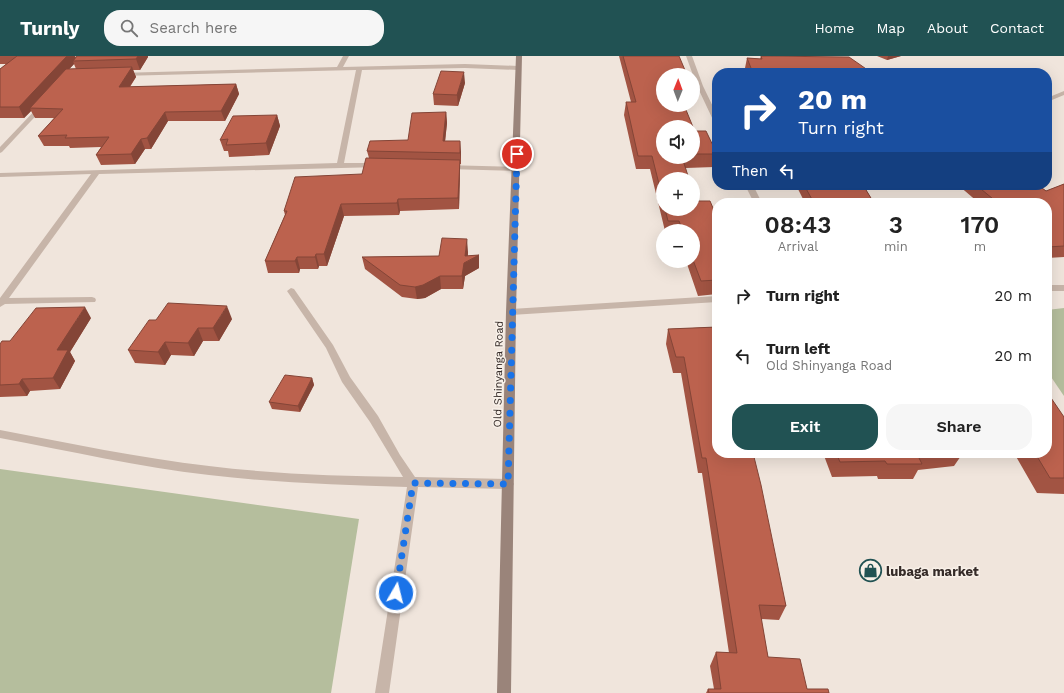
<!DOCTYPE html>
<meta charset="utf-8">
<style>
:root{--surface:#fff;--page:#f6f6f6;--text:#222;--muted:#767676;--accent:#215253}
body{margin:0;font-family:"Work Sans",sans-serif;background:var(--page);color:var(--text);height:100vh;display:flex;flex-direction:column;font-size:15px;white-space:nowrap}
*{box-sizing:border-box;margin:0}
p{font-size:13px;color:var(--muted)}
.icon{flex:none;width:22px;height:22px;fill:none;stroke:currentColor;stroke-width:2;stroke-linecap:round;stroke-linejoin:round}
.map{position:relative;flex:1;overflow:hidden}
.side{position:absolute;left:712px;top:142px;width:340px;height:260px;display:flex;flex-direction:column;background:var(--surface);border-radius:16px;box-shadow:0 4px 16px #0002}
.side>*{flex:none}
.guide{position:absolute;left:712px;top:12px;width:340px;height:122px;border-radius:16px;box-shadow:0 4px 16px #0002;background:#1a4fa0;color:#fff;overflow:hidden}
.needle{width:26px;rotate:1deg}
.controls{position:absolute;left:656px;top:12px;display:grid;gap:8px}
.controls a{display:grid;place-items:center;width:44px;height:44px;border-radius:50%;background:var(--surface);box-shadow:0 4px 16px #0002;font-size:20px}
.pin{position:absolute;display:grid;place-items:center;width:34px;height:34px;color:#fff;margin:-17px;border:2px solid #fff;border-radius:50%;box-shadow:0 1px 4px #0007}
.me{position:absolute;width:44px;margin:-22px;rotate:8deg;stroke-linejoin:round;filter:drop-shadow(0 0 3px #0008)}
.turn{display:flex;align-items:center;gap:14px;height:84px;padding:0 20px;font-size:18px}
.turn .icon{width:52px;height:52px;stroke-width:2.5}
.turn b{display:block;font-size:28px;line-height:34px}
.then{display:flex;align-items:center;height:38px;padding:0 20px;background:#0003;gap:8px;font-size:15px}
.eta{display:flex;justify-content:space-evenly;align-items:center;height:68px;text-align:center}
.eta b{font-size:24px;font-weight:600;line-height:28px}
.button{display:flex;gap:8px;margin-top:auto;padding:8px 20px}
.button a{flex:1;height:46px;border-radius:16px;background:var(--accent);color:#fff;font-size:16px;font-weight:600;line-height:46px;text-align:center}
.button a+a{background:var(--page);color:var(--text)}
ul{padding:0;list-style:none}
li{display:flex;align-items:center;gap:12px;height:60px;padding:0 20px}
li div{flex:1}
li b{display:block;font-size:15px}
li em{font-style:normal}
header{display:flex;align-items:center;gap:24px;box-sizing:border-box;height:56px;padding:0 20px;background:var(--accent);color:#fff}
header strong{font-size:19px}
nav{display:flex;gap:22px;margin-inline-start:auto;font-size:14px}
.search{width:280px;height:36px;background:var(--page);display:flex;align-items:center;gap:10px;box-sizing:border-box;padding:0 14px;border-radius:16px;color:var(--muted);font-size:15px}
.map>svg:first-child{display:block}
.green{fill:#b5be9d}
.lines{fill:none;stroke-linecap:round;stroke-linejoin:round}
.street{fill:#c7b5a9;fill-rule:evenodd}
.secondary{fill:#9a847a;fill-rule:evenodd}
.wall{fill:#a25443;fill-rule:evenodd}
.shaded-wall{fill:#844537}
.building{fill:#bc624e;stroke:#844537}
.route{stroke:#1a73e8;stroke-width:7;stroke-dasharray:0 12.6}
.labels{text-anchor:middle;stroke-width:3;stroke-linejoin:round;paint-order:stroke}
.street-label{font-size:11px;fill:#352b28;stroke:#f8f0e8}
.near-poi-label{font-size:13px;font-weight:bold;fill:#352b28;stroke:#f8f0e8;text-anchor:start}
</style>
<header>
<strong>Turnly</strong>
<div class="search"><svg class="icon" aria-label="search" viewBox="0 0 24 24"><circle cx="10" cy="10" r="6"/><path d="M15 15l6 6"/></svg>Search here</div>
<nav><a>Home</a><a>Map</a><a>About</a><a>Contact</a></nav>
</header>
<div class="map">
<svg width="1064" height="637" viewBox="0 0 1064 637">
<rect width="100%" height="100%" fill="#f0e5dc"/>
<g class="green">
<polygon points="1064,252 1064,340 1047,315 1047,254"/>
<polygon points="0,413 359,463 331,637 0,637"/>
</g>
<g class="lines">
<g class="street">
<polygon points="343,0 349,0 343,11 465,8 518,10 521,12 518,14 465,12 362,14 344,107 380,107 380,111 99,118 9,242 92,241 95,242 96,244 95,246 5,248 0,251 0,242 91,118 0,121 0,117 337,107 356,14 120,20 117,18 118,17 337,11"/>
<polygon points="686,0 692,0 703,30 717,59 717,68 714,66 697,30"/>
<polygon points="1064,35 1064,39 1047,46 1047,42"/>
<polygon points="40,49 45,50 2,96 0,97 0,91"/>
<polygon points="444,109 517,111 521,113 517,115 447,113 444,113"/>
<polygon points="745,129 753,129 762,147 754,147"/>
<rect x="1047" y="229" width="17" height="6"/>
<path d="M291,232l3,1 39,56 17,32 28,39 22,39 15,22 93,2 4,2 2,3 -2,3 -4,2 -90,-2 -29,206h-14l32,-206c-66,-2 -132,-4 -198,-12 -70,-8 -139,-24 -209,-37v-8c69,13 139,28 209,36 64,8 129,10 194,11l-33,-55 -28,-40 -16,-34 -39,-57z"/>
<polygon points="717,240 717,246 511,259 506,256 511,253"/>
</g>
<polygon class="secondary" points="516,0 522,0 516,256 511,637 497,637 506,256"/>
</g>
<g class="wall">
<path d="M0,0h75l1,2 1,-2h71v1l-8,13h-7l3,7 -6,10 106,-3 3,10 -14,27h-57l-17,28h-6l-10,15 -34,1 -5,-10 5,-8 -31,1 -1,-2h-25l-6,-10 16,-18h-19l-4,-7 -7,7h-24v-49l6,-5h-6zM74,8l2,5h-7z"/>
<polygon points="619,0 679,0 663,19 663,101 693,101 693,72 694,75 717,98 714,111 686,112 663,123 663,153 693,153 696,145 716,159 717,159 717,238 698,240 686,205 693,205 693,175 665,175 650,113 636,113 624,59 626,46 631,46"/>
<polygon points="761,0 872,17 747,17 745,12 747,2 760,3"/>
<polygon points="877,0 901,0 887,4"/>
<polygon points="465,27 458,50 434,49 433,38"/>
<polygon points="446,56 447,67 445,85 461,96 461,108 460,108 460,115 459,153 400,155 399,159 344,160 327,210 319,210 318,213 300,213 299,217 268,217 265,205 285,159 284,155 362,118 369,102 367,95 408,84"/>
<polygon points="277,59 280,70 269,99 229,101 228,95 224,95 220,84"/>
<polygon points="1064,128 1064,201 1047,202 1047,147 979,147 958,129 1038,129 1046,135"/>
<polygon points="796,129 863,129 874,147 805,147"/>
<polygon points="468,196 468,200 479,199 479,212 465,220 463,233 441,233 425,242 417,243 402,241 365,213 362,201 439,200"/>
<polygon points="91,262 70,296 75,305 60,333 30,335 27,340 0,341 0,288"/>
<polygon points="232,263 219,285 203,285 194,300 171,299 165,309 135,307 128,294 156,264"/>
<polygon points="717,271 786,550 779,564 761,563 768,601 807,633 829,637 706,637 708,633 714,633 710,610 716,596 729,597 702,417 698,417 681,317 673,317 666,288 668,273"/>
<polygon points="312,322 314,329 300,356 272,353 269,346"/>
<polygon points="1064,361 1064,438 1037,437 1014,397 1047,397"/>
<polygon points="823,397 963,397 954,410 918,414 913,423 878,423 877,420 832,421"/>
</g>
<g class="shaded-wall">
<polygon points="64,0 75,0 77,5 73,5 74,8 33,52 30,52 31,55 24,62 19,51"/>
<polygon points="138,0 148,0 148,1 140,14 136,3"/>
<polygon points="888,0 901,0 887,4"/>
<polygon points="132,11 136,21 123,40 119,31"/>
<polygon points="464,16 465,27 458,50 457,39"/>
<polygon points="236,28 239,38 225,65 221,55"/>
<polygon points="165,56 168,65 151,93 147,82"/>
<polygon points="446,56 447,67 444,95 443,85"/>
<polygon points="277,59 280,70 269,99 266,87"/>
<polygon points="141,83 145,93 135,108 131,98"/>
<polygon points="460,85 461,96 461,108 460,97"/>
<polygon points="460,104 460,115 459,153 458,142"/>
<polygon points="398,143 400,155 399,159 397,147"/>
<polygon points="341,148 344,160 327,210 324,198"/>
<polygon points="467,183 468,196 467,206 479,199 479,212 465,220 463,233 462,220"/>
<polygon points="316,198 319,210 318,213 315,201"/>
<polygon points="297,201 300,213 299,217 295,205"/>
<polygon points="440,220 441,233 425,242 417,243 415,231"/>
<polygon points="227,250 232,263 219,285 213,272"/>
<polygon points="85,251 91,262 70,296 75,305 60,333 53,322 57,294"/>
<polygon points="198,272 203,285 194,300 188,287"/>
<polygon points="165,286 171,299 165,309 158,296"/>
<polygon points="312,322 314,329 300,356 298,350"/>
<polygon points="22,323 30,335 27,340 19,328"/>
</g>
<g class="building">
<polygon points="17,0 67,0 19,51 0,51 0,13"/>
<polygon points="77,0 138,0 136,3 73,5"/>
<polygon points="623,0 679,0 687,19 663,19 663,49 684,49 693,71 663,71 663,101 682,101 689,123 663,123 663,144 652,100 638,100 626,46 636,46"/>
<polygon points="761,0 849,1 872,17 753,17 747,2 762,3"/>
<polygon points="132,11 119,31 236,28 221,55 165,56 147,82 141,83 131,98 96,99 109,81 65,82 67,79 38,80 63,53 30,52 66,13"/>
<polygon points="441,15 464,16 457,39 433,38"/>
<polygon points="446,56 443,85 460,85 460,97 367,95 370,85 408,84 412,57"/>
<polygon points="277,59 266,87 226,89 228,83 220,84 233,60"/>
<polygon points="693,72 694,75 706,75 717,98 693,98"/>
<polygon points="366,102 460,104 458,142 398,143 397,147 341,148 324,198 316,198 315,201 297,201 295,205 265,205 287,155 284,155 295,121 362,118"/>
<polygon points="1064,128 1064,190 1047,191 1047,147 998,147 976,129 1038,129 1046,135"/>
<polygon points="804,129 863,129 874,147 814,147"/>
<polygon points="693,136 696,145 710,145 716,159 717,159 717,224 701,225 693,204 693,175 683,175 679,165 668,165 665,153 693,153"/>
<polygon points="442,182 467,183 465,200 479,199 464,207 462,220 440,220 423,229 415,231 400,229 362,201 439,200"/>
<polygon points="168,247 227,250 213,272 198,272 188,287 165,286 158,296 128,294 149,264 156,264"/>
<polygon points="85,251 57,294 68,294 53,322 22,323 19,328 0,329 0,288 2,285 10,285 36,252"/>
<polygon points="717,271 717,397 753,397 761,429 786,550 759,549 768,601 800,603 807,633 828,633 829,637 709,637 708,633 721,633 716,596 737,597 706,402 702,402 684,301 676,301 668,273"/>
<polygon points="285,319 312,322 298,350 269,346"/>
<polygon points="1047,336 1064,361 1064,422 1050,422 1035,397 1047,397"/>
<polygon points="836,397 942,397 918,400 922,408 887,408 885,405 840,406"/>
</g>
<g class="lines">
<polyline class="route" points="396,537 413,427 508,428 517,98"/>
</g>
<defs>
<symbol id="shop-ring" viewBox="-11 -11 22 22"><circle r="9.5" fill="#f8f0e8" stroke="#215253" stroke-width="1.5"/><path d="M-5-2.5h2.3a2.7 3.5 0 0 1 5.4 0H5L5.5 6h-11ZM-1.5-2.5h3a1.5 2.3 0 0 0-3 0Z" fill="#215253"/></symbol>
</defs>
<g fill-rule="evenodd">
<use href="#shop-ring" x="858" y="502" width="25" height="25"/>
</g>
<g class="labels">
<g class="street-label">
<text transform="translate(498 318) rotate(-89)" y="4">Old Shinyanga Road</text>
</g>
<g class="near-poi-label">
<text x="886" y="520">lubaga market</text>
</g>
</g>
</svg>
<div class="controls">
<a><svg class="needle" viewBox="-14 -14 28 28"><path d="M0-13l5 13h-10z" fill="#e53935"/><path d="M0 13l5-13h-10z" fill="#767676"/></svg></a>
<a><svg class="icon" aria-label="sound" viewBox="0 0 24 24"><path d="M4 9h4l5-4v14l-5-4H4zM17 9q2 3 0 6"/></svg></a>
<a>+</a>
<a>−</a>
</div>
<div class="pin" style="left:517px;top:98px;background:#d93025"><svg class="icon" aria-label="arrive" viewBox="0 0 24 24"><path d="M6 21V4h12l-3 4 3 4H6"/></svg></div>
<svg class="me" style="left:396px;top:537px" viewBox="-20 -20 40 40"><circle r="17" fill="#1a73e8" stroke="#fff" stroke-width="3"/><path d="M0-11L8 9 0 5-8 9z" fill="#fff"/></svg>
<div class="guide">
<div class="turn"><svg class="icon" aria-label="right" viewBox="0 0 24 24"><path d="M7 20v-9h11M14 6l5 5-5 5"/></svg><div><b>20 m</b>Turn right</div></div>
<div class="then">Then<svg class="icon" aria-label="left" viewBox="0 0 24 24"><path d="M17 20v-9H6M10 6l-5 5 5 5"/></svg></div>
</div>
<section class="side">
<div class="eta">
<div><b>08:43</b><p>Arrival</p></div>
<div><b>3</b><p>min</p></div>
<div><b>170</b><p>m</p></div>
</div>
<ul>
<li><svg class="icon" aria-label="right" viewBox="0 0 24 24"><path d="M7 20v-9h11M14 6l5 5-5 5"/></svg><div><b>Turn right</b></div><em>20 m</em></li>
<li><svg class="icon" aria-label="left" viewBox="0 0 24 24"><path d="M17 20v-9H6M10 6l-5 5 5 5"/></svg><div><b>Turn left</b><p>Old Shinyanga Road</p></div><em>20 m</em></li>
</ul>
<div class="button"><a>Exit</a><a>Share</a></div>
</section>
</div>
